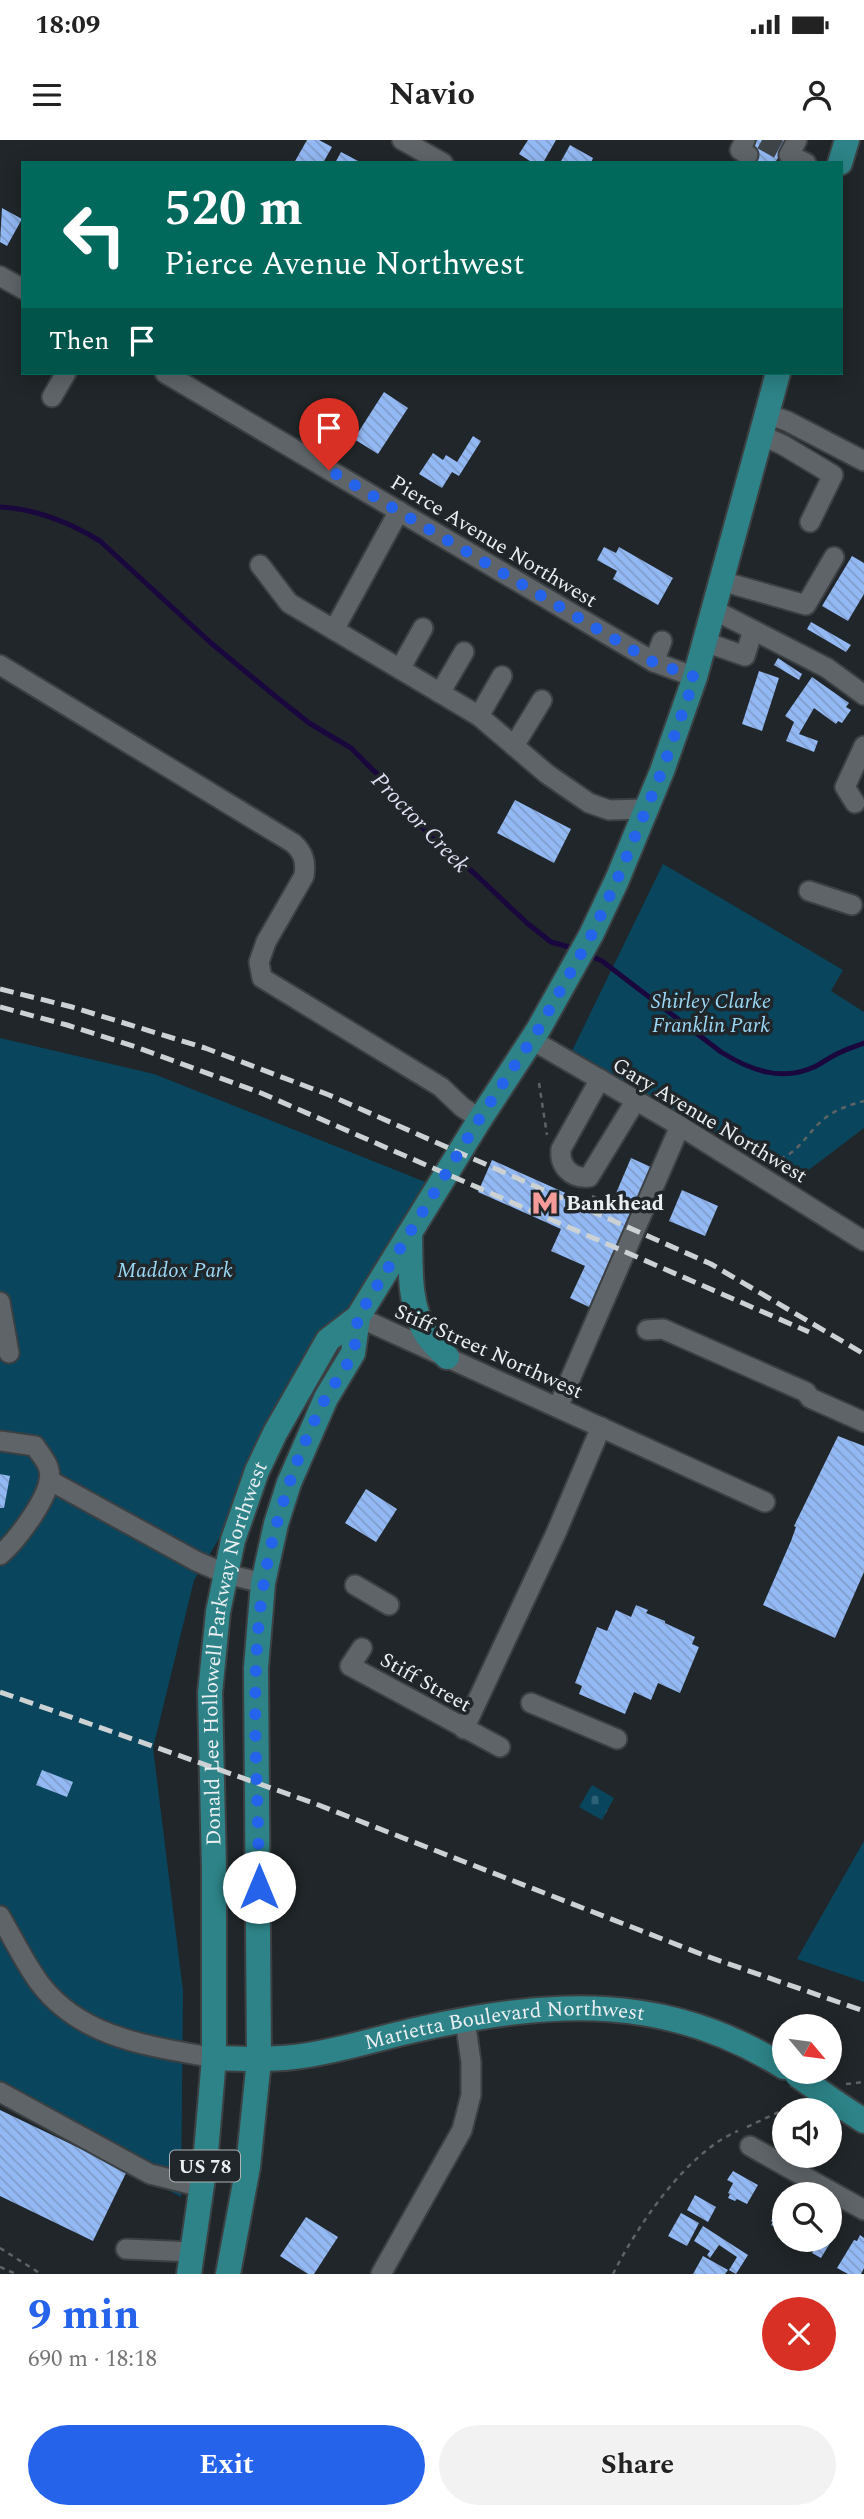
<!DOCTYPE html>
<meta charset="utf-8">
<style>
:root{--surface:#fff;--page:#f2f2f2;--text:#222;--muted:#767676;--accent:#2563eb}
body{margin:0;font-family:Spectral,serif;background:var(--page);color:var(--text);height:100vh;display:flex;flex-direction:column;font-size:26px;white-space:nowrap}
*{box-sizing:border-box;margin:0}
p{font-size:23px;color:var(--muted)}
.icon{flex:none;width:38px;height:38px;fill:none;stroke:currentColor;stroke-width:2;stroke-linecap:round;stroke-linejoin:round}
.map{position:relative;height:2134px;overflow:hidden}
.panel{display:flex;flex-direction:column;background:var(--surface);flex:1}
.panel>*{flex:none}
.top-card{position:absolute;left:21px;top:21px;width:822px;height:214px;border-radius:0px;box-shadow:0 4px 18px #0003;background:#00695c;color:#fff;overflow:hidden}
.needle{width:46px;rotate:119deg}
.fabs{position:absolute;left:772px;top:1874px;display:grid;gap:14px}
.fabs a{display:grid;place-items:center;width:70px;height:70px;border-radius:50%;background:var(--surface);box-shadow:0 4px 18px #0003;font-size:35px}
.pin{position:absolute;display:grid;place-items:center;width:60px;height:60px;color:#fff;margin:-72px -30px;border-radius:50% 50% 50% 0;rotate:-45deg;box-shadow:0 0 7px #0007}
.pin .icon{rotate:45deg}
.me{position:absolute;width:77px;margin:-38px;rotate:0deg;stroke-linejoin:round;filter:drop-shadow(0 0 5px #0008)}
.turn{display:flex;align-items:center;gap:24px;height:147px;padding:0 28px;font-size:32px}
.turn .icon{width:91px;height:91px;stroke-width:2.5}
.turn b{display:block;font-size:49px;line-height:60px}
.then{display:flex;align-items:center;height:66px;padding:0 28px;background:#0003;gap:14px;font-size:26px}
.round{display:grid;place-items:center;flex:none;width:74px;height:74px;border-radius:37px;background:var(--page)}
.headline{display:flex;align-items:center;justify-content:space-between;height:119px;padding:0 28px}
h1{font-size:42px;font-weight:700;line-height:52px;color:var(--accent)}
.cta{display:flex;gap:14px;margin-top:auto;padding:14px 28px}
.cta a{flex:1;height:80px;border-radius:42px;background:var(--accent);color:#fff;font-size:28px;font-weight:700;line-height:80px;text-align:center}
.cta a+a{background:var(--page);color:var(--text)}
.status{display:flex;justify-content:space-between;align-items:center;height:49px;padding:0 35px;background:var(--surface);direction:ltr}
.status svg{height:19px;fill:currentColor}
header{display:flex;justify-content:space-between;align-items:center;height:91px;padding:0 28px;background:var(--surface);font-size:32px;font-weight:700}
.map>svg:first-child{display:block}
.cemetery{fill:url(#cemetery-stones)}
.park{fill:#09465d}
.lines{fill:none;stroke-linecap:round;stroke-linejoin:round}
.stream{stroke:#19073e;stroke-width:5}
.building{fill:url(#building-back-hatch)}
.minor-tunnel{stroke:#3e4447;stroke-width:19;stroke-dasharray:19 10;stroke-linecap:butt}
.minor-casing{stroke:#3c4043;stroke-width:23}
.major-casing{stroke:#3c4043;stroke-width:28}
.path{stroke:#5e6366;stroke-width:2.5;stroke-dasharray:5 5;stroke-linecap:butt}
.minor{stroke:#5e6468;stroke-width:19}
.major{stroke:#2d8387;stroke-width:24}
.rail{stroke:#ccd1d3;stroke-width:5;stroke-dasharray:14 7;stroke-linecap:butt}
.major-bridge-casing{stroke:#3c4043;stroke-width:28;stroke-linecap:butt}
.major-bridge{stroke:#2d8387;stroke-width:24}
.route{stroke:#2563eb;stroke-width:12;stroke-dasharray:0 21.6}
.labels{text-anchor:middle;stroke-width:7;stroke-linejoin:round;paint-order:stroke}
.shield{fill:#202629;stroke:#aeb3b5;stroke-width:2}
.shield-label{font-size:19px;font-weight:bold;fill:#ebeff1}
.street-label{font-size:21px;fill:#ebeff1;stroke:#202629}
.park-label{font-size:21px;font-style:italic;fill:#9ad8f6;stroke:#202629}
.poi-label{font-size:21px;font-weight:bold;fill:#ebeff1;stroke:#202629;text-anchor:start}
.water-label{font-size:23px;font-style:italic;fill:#e1dff2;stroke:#202629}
</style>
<div class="status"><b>18:09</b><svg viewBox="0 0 49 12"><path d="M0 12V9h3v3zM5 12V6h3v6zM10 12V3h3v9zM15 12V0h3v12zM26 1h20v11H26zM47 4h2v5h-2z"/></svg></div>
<header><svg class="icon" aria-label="menu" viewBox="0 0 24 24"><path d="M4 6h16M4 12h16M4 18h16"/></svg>Navio<svg class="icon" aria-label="person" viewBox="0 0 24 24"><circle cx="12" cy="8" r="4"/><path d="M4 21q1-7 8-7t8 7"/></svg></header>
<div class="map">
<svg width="864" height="2134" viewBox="0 0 864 2134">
<defs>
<pattern id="cemetery-stones" width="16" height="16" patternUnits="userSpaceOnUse" patternTransform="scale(1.75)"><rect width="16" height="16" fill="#09465d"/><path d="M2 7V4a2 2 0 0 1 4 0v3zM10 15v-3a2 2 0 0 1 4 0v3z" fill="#2d6175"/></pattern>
<pattern id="building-back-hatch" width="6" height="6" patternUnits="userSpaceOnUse" patternTransform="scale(1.75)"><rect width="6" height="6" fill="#93b9f5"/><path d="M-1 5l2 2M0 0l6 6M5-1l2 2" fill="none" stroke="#809dca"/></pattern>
</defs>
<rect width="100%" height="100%" fill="#202629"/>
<polygon class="cemetery" points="592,1645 614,1658 602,1680 579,1667"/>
<g class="park">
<polygon points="663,724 843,830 831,851 864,872 864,988 798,1038 571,913"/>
<polygon points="0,898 154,934 433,1045 194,1440 153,1608 183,1851 181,2057 122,2026 0,1954"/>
<polygon points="864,1701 864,1842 797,1819"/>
</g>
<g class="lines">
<g class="stream">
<path d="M0,367c37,2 69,15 100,34l111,102 58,48 40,32 42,25 36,36 15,21 33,36 39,32 53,50 24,19 25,7"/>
<path d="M588,815l14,6 119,91c29,18 60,30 93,15 7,-3 13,-8 19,-11 10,-6 21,-9 31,-13"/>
</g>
</g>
<g class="building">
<polygon points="307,0 319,0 332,7 323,23 294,23"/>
<polygon points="528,0 556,0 543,23 533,23 519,14"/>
<polygon points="757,0 788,0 775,23 755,23 747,18"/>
<polygon points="570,5 593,18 591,23 560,23"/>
<polygon points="341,12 362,23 335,23"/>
<polygon points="2,68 22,79 7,106 0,102"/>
<polygon points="384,252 408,268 378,314 354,299"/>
<polygon points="473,296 481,301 459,336 452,332 442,348 419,334 433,313 443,320 446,315 457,322"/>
<polygon points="604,407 616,413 619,407 673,438 658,465 613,439 617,431 597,420"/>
<polygon points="852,416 864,423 864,454 848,481 822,466"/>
<polygon points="811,482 851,505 846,512 807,489"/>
<polygon points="778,518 802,534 799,540 774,525"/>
<polygon points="759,531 779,538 762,591 742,584"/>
<polygon points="812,537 849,563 846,567 851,570 842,583 838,581 836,584 814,568 799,594 818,601 814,612 786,601 794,582 785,576"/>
<polygon points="515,660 571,689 554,723 497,693"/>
<polygon points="631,1018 651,1027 589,1167 570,1158 585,1126 551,1111 561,1089 478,1052 492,1020 608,1072"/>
<polygon points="682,1050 718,1066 705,1096 669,1081"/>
<polygon points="838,1296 864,1306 864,1432 835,1498 763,1465 791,1401 796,1387 794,1386"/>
<polygon points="0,1334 10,1336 4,1368 0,1368"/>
<polygon points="366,1349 397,1369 376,1402 345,1383"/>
<polygon points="636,1465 648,1470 646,1473 665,1481 665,1483 695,1497 692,1504 699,1507 680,1553 658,1543 651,1560 634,1552 625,1574 579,1554 582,1546 575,1543 597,1487 607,1491 616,1470 631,1477"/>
<polygon points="42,1630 73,1642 67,1657 36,1645"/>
<polygon points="0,1970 127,2031 93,2101 0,2056"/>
<polygon points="733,2031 758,2045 747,2064 737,2059 735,2061 728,2058 730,2054 728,2053 733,2043 727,2040"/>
<polygon points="695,2055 716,2067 708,2082 687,2070"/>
<polygon points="784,2057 784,2087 779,2084 777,2088 771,2085 773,2082 771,2081"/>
<polygon points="681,2073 699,2083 687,2106 668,2096"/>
<polygon points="306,2077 338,2097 314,2134 308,2134 280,2116"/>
<polygon points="830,2080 833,2082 831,2086 838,2090 821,2118 812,2113 817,2106 807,2100 830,2100"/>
<polygon points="703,2086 748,2115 736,2134 729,2130 737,2117 719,2105 710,2118 707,2115 710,2111 694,2101"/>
<polygon points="860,2095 864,2098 864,2128 861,2134 848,2134 837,2128 854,2100 857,2101"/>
<polygon points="703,2116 728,2130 725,2134 693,2134"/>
</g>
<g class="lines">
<polyline class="minor-tunnel" points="762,0 782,11"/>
<defs>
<g id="minor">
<polyline points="402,0 443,23"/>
<polyline points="745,0 740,10 748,15"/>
<polyline points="797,0 789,15 806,23"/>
<polyline points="0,136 23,149"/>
<polyline points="165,233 654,522 695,537"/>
<polyline points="52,257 66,233"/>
<polyline points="767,274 787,281 864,321"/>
<polyline points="761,295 783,305 833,335 810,382"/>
<polyline points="260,425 289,463 479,576 547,634 589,663 609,670 645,669"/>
<polyline points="721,441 806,465 834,417"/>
<polyline points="714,470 827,528 864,555"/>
<polyline points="334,490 399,371"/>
<polyline points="705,502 745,516 753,490"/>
<polyline points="654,522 662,501"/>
<path d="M0,525l293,178c11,10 13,19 11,33l-38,66 -7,20 3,16 179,109 21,20 18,12"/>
<polyline points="400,529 423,488"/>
<polyline points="440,553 464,512"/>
<polyline points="479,576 502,536"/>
<polyline points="514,606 542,560"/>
<polyline points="855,663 845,647 864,606"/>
<polyline points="809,751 852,765"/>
<polyline points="532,900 680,986 864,1101"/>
<path d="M600,939l-39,70c-2,17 10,30 28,28l47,-77"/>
<polyline points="0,1162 9,1213"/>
<polyline points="358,1177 765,1362"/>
<polyline points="647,1190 663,1189 806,1252 810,1258 864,1282"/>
<polyline points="558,1267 680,986"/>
<path d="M0,1301l35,5c4,7 13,16 14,24 6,22 -33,71 -49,85"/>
<polyline points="49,1340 196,1421 226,1434 263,1443"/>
<polyline points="355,1445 389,1465"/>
<polyline points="362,1508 350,1526 500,1607"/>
<polyline points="531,1563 617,1599"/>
<polyline points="464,1589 556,1393 601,1287"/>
<path d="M0,1776c13,22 25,48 41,69 42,54 110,61 173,73"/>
<polyline points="0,1952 150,2034 202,2047"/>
<polyline points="750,2006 864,2070"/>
<polyline points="126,2109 192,2112"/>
<polyline points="381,2134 462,1990 471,1955 471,1922 465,1880"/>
</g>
<g id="major">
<polyline points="840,23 847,0"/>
<path d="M410,1094c1,33 -2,68 15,98 5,9 14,17 22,25"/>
<path id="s1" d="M214,1918c27,1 53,2 80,-1 44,-5 87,-20 130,-29 131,-28 242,-35 360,39"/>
<polyline points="835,1962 864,1981"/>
<path id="s2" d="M189,2134l16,-110 9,-106v-189l-4,-176 8,-81 15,-72 24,-69 18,-38 53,-93 30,-23 122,-198 58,-89 53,-95 26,-55 45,-109 33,-94 83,-304"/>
<polyline points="228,2134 248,2027 259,1920 256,1528 263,1443 276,1384 289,1343 326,1258 353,1213 358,1177"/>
</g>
</defs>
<use href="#minor" class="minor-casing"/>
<use href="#major" class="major-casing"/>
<g class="path">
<polyline points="539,943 547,995"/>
<path d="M770,1020c27,-1 35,-26 54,-41 12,-10 26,-14 40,-18"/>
<polyline points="592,1056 602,1060"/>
<polyline points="846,1944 864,1942"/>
<polyline points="747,1987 798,1963"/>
<polyline points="0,2108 41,2134"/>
<polyline points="0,2127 16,2134"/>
<path d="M613,2134c24,-48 74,-122 125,-143"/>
</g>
<use href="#minor" class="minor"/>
<use href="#major" class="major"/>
<g class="rail">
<polyline points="0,849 72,867 205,908 329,955 711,1124 864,1214"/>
<polyline points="0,867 67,885 136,907 261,953 809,1192"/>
<polyline points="0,1552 316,1664 706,1816 864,1871"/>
</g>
<defs>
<polyline id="major-bridge" points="797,1935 835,1962"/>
</defs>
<use href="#major-bridge" class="major-bridge-casing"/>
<use href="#major-bridge" class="major-bridge"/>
</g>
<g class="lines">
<path class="route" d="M259,1747c0,-122 -16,-246 18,-364 12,-43 28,-85 48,-124 8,-15 21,-29 27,-45 5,-11 4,-25 6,-37l122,-199 58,-88 53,-94 26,-56 45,-109 33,-94 -42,-15 -324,-192"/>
</g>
<defs>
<symbol id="metro-bare" viewBox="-9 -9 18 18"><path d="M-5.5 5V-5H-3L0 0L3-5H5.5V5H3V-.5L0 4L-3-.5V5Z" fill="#f59b9a" stroke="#202629" stroke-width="2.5" paint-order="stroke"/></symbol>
</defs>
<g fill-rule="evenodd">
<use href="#metro-bare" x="526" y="1044" width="38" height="38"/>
</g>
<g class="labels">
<rect class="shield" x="170" y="2010.5" width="70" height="31" rx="5"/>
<g class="shield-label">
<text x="205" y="2033">US 78</text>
</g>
<g class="street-label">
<text transform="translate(494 401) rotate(31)" y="7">Pierce Avenue Northwest</text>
<text transform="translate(710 980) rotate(31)" y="7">Gary Avenue Northwest</text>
<text transform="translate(489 1211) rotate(24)" y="7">Stiff Street Northwest</text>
<text dy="7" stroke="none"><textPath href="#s2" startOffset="625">Donald Lee Hollowell Parkway Northwest</textPath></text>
<text transform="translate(426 1542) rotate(29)" y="7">Stiff Street</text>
<text dy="7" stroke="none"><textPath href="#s1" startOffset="294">Marietta Boulevard Northwest</textPath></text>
</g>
<g class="park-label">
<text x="711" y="868">Shirley Clarke<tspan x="711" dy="24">Franklin Park</tspan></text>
<text x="175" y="1137">Maddox Park</text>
</g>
<g class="poi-label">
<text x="566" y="1070">Bankhead</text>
</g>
<g class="water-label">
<text transform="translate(421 682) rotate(46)" y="8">Proctor Creek</text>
</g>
</g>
</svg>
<div class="fabs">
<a><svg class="needle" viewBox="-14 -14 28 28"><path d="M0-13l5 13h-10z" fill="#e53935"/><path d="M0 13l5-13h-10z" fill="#767676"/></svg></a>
<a><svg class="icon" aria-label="sound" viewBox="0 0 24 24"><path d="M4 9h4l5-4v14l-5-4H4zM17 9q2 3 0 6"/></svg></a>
<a><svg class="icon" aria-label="search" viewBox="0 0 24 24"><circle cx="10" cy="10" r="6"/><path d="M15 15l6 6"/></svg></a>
</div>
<div class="pin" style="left:329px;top:330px;background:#d93025"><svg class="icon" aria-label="arrive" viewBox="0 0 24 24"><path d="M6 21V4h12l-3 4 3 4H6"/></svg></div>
<svg class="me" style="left:259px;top:1747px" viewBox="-20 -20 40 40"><circle r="19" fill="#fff"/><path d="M0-13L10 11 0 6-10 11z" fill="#2563eb"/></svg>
<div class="top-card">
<div class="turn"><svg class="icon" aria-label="left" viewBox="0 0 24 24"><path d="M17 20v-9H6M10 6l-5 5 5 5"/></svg><div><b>520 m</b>Pierce Avenue Northwest</div></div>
<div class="then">Then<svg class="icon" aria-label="arrive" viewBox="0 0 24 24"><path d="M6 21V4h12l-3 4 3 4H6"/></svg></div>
</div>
</div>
<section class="panel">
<div class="headline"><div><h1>9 min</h1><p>690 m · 18:18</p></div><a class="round" style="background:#d93025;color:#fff"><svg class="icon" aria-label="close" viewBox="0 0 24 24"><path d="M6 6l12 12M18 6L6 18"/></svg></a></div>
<div class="cta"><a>Exit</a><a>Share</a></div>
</section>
